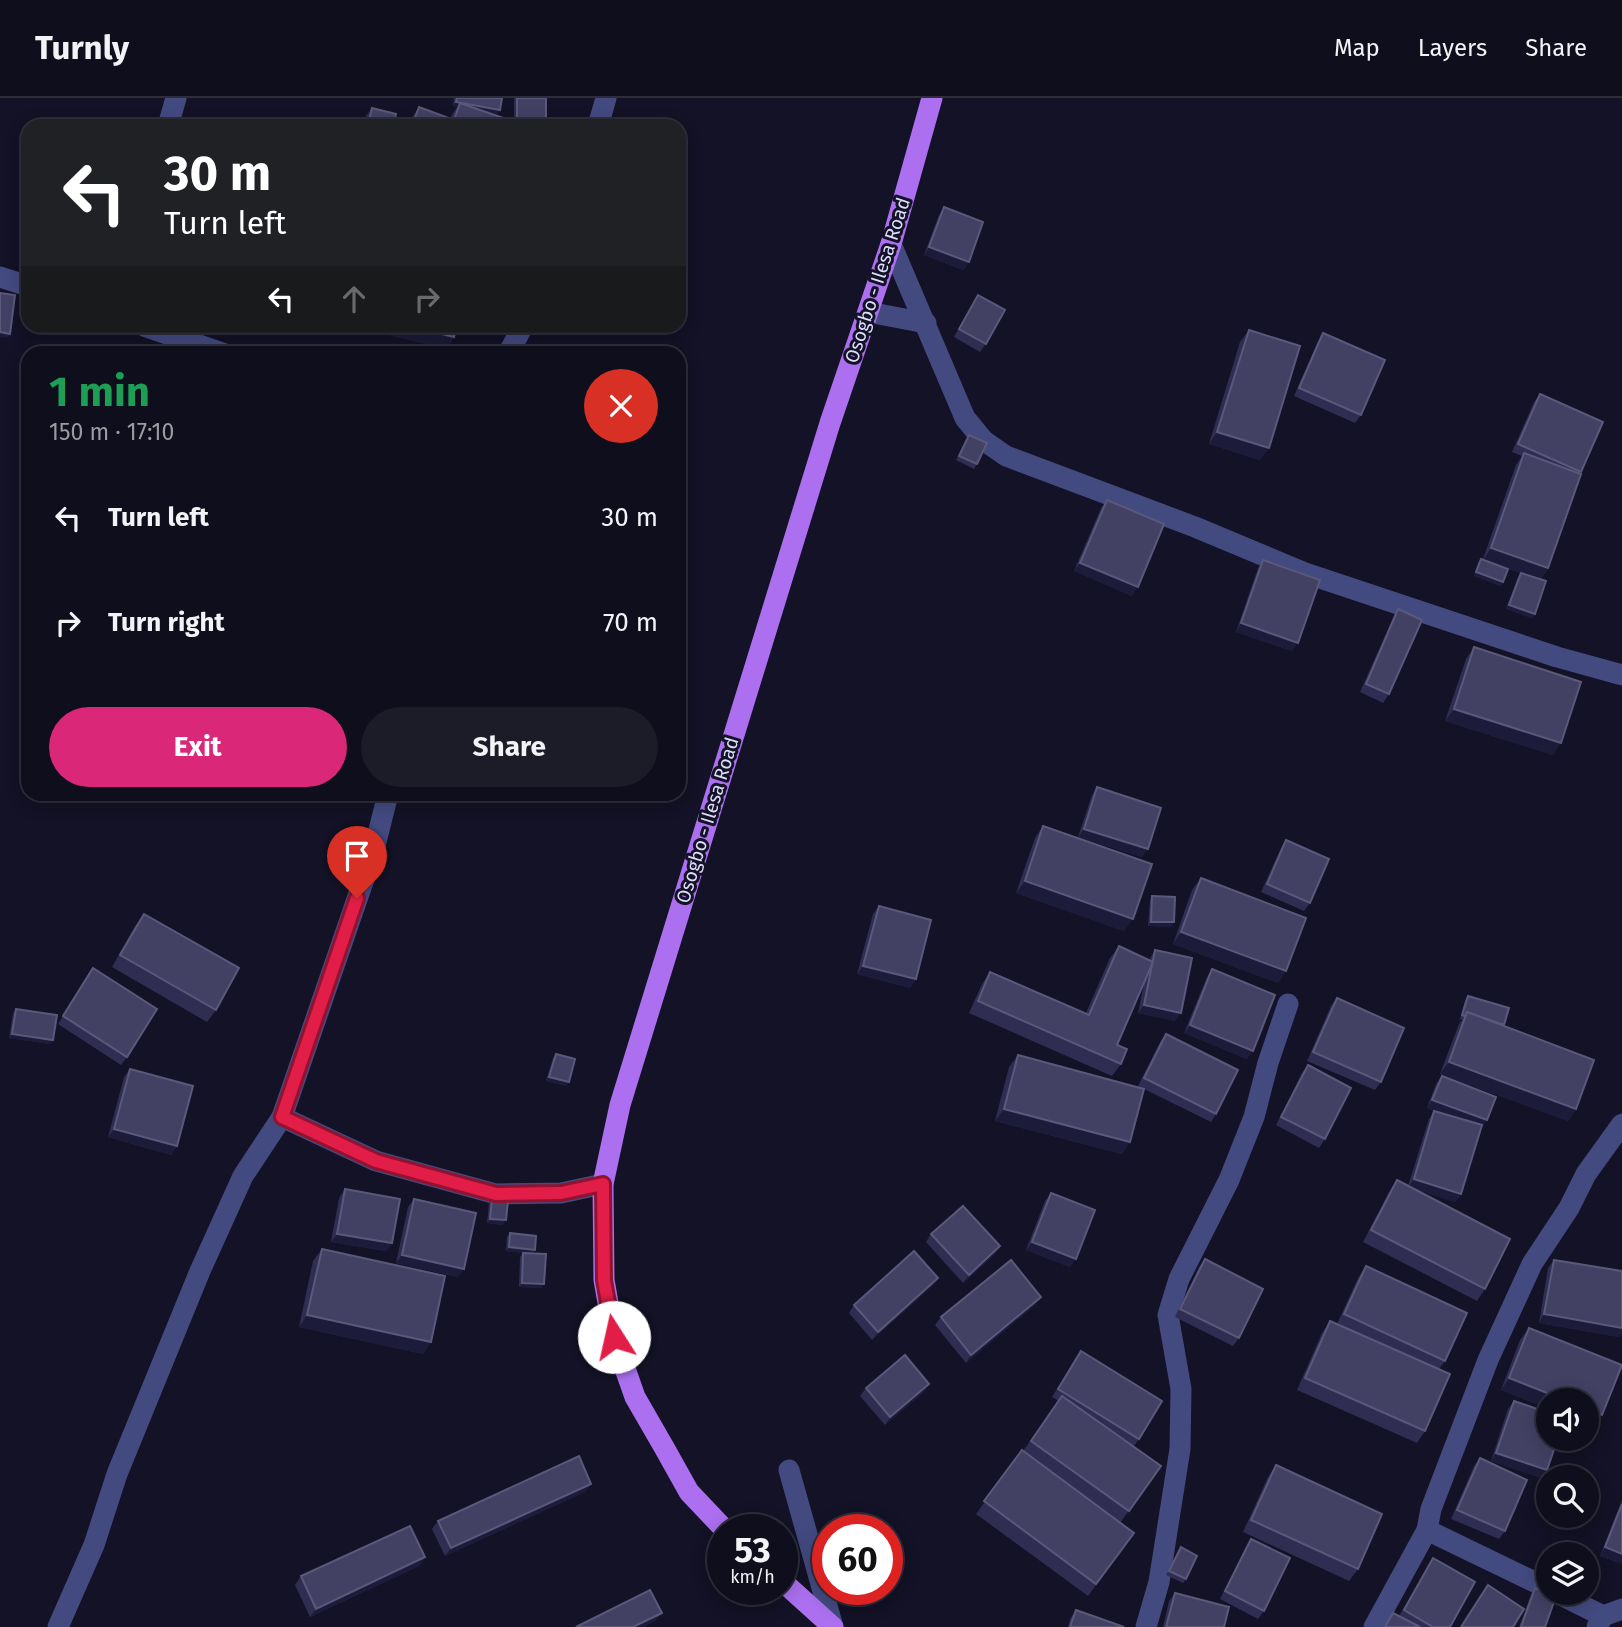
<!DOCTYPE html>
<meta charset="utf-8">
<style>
:root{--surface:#0e0e1c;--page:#1c1c29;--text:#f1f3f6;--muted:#9b9ca3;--line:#2e2e3b;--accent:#db2777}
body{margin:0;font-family:"Fira Sans",sans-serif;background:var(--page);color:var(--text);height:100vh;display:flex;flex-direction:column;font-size:26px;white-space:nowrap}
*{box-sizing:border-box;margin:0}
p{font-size:23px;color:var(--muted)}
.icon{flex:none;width:38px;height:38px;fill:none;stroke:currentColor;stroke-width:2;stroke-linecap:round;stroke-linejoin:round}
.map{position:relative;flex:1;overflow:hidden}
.sheet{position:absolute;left:21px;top:248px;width:665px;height:455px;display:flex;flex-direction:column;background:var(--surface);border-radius:21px;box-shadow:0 4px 18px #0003,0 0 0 2px var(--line)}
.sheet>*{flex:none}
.banner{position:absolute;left:21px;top:21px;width:665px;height:214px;border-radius:21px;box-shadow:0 4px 18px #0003,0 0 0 2px var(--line);background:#202124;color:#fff;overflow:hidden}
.tools{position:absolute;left:1536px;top:1290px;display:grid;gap:14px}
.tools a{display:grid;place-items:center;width:63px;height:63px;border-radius:50%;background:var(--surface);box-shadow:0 4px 18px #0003,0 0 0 2px var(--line);font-size:35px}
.speed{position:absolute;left:707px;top:1416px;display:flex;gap:14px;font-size:35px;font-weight:700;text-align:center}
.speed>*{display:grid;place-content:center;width:91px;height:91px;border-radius:50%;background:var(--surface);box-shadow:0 4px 18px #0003,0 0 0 2px var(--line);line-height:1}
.speed small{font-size:18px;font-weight:400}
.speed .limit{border:10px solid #d22;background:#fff;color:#111}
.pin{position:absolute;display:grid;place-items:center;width:60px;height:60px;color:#fff;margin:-72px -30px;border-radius:50% 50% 50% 0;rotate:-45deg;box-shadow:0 0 7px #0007}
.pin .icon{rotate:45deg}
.me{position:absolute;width:77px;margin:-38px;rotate:350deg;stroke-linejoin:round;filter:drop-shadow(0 0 5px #0008)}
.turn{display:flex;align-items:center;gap:24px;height:147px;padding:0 28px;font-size:32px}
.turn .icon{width:91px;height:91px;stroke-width:2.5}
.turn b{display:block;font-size:49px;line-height:60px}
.lanes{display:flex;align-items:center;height:66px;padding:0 28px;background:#0003;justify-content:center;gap:35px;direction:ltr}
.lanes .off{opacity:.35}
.round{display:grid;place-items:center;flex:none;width:74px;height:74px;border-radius:37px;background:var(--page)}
.head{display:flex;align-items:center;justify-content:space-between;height:119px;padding:0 28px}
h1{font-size:42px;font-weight:700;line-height:52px;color:#1e9e55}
.button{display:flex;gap:14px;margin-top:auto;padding:14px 28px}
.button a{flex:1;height:80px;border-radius:42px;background:var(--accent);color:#fff;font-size:28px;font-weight:700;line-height:80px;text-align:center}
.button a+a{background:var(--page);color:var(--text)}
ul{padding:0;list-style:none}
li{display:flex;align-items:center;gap:21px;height:105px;padding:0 28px}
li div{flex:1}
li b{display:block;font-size:26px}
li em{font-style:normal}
header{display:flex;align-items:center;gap:42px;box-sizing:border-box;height:98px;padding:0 35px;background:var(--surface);border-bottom:2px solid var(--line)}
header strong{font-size:33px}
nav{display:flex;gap:38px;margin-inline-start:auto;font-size:24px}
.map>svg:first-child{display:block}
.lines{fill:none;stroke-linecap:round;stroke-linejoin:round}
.minor{stroke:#434a80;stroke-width:21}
.major{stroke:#ab6fef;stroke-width:21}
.wall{fill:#2f2e52}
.shaded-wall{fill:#1c1b39}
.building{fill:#424164;stroke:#5a597c;stroke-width:2}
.route-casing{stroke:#92132f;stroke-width:18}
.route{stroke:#e11d48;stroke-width:12}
.labels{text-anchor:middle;stroke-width:6;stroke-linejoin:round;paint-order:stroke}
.street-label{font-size:19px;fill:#dcddfb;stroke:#131226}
</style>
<header>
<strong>Turnly</strong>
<nav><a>Map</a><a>Layers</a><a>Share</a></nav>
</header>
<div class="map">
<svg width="1622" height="1529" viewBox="0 0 1622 1529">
<rect width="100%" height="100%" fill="#131226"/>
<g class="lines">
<g class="minor">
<polyline points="168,28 176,0"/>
<polyline points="598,28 606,0"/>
<polyline points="891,146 965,320 983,342 1006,358 1195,429 1305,475 1557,559 1622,577"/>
<polyline points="0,179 28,188"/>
<polyline points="868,214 926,225"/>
<polyline points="144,228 225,256"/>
<polyline points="508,256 523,228"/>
<polyline points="282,1019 376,1063 496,1096 561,1095 603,1086"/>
<polyline points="789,1372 833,1529"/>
<polyline points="1427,1432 1549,1491"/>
<polyline points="1555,1494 1603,1518"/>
<polyline points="58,1529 94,1447 117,1376 200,1173 243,1078 282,1019 374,752 388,696"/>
<polyline points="1146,1529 1159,1484 1180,1351 1181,1291 1168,1217 1179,1181 1229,1082 1254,1019 1268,965 1288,906"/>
<polyline points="1374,1529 1427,1432 1431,1411 1488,1262 1532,1166 1569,1110 1586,1076 1622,1026"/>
<polyline points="1597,1529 1603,1518 1622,1511"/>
</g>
<g class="major">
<polyline points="725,1432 689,1394 665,1351 635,1299 614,1239 604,1182 603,1086 620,1007 830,325 891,146 932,0"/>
<polyline points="782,1483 833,1529"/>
</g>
</g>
<g class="wall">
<polygon points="454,0 502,0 500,12 497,16 486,14 504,28 408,28 411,21 419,9 450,20 457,9 453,8"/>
<polygon points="514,0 546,0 546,21 543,25 514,24"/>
<polygon points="372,10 393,28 364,28 366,18"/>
<polygon points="944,109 969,164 963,172 924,157 939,117"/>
<polygon points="978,197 986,246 980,254 954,239"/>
<polygon points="392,228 457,228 454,239 446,251 390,237"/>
<polygon points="1249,232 1260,362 1209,346 1240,244"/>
<polygon points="1323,235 1361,317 1355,325 1294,298 1318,243"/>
<polygon points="1540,296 1603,324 1580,376 1548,470 1541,481 1535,516 1532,520 1506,511 1518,479 1520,475 1506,470 1503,484 1501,488 1474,478 1478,465 1481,461 1483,461 1516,367 1522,358 1512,354 1534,304"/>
<polygon points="969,337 977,366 974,371 956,362"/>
<polygon points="1107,402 1132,498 1074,473 1101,410"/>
<polygon points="1263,462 1292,553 1236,534 1258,470"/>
<polygon points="1398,511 1389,596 1383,605 1360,594 1393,520"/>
<polygon points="1474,549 1553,657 1445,623 1466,561"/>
<polygon points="1097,689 1142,759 1078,739 1092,697"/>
<polygon points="1043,728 1124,833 1016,795 1035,740"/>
<polygon points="1286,742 1310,805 1304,813 1261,794 1281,750"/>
<polygon points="1201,780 1286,873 1278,885 1173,846 1192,792"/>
<polygon points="1152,798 1174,824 1171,829 1148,828 1150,802"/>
<polygon points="879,808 916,881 910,890 857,876 873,816"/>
<polygon points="144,816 216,912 207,924 112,869 135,828"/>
<polygon points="1119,848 1149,862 1155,852 1175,923 1138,915 1145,881 1117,947 1121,966 1112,978 969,915 982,886 990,874 1086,915 1110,860"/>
<polygon points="1212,871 1247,961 1184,935 1207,879"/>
<polygon points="88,878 127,959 121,967 58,926"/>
<polygon points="1468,898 1504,927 1576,1011 1568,1023 1440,976 1459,926 1462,922 1460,921 1465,902"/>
<polygon points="1337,900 1381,984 1375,992 1307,963 1331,908"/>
<polygon points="16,911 50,946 9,940 13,915"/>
<polygon points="1166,936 1216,1016 1211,1024 1144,991 1130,1044 1122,1056 995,1023 1009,969 1018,957 1143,991 1138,988 1160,944"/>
<polygon points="556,956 566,988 546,983 553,960"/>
<polygon points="1308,967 1325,1041 1319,1050 1276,1027 1302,975"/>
<polygon points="130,971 177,1048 171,1057 108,1039 124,979"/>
<polygon points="1442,978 1487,1022 1481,1031 1461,1096 1455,1104 1415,1091 1485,1191 1477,1203 1363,1144 1389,1094 1397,1082 1408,1088 1429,1021 1434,1013 1427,1010 1436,986"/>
<polygon points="345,1091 392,1145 386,1153 331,1144 339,1100"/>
<polygon points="1051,1095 1070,1169 1026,1152 1045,1103"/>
<polygon points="414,1101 458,1179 396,1165 408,1109"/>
<polygon points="492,1101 503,1127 487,1125 489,1105"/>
<polygon points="510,1135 535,1152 533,1155 542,1190 519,1189 520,1159 523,1155 506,1153 507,1139"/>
<polygon points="931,1136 995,1156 963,1185 926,1144"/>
<polygon points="322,1151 431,1244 423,1256 299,1229 313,1163"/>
<polygon points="1205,1161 1239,1240 1233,1248 1175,1219 1199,1169"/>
<polygon points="1554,1162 1622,1173 1622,1234 1619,1239 1539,1225 1548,1170"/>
<polygon points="1366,1168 1445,1263 1439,1271 1425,1333 1417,1345 1297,1292 1322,1235 1330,1223 1337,1226 1358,1180"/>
<polygon points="938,1180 932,1188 872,1242 849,1215 854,1207"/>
<polygon points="1041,1199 1035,1207 966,1265 935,1227 941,1219"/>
<polygon points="1529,1230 1594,1329 1501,1292 1520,1242"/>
<polygon points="1081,1253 1139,1341 1133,1349 1161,1368 1120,1425 1134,1435 1088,1498 976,1416 1022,1352 1023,1353 1059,1303 1052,1299"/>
<polygon points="929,1286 924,1294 885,1327 860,1298 866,1290"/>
<polygon points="1514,1303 1542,1380 1491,1363 1508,1311"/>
<polygon points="1480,1360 1505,1433 1499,1441 1451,1421 1474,1368"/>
<polygon points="1276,1367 1358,1471 1349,1483 1243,1434 1268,1379"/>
<polygon points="591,1386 585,1394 445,1458 432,1431 438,1423"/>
<polygon points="1622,1402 1622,1466 1600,1458"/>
<polygon points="1251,1441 1264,1513 1258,1521 1220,1501 1246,1449"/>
<polygon points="1181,1449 1186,1481 1183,1485 1166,1477"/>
<polygon points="425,1459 419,1468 310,1519 295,1487 301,1478"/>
<polygon points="1433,1460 1450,1529 1384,1529 1393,1515 1399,1518"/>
<polygon points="1535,1490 1545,1529 1519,1529 1532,1494"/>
<polygon points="1175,1495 1224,1529 1163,1529 1169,1503"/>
<polygon points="1076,1512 1124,1529 1068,1529 1070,1521"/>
</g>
<g class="shaded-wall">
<polygon points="456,4 500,12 497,16 458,9 460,5 457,9 453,8"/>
<polygon points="517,20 546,21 543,25 514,24"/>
<polygon points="929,149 969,164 963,172 924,157"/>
<polygon points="396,228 410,228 454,239 446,251 390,237"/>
<polygon points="0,234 10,236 7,240 0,239"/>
<polygon points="1217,334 1269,350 1260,362 1209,346"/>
<polygon points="1491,450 1548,470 1540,482 1483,462"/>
<polygon points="1080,465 1138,489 1132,498 1074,473"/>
<polygon points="1476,474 1503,484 1501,488 1474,478"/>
<polygon points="1509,507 1535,516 1532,520 1506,511"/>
<polygon points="1241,525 1298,545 1292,553 1236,534"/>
<polygon points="1454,611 1561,645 1553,657 1445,623"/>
<polygon points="455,696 470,696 468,700"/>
<polygon points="1084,731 1148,751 1142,759 1078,739"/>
<polygon points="1025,783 1133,821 1124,833 1016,795"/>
<polygon points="1151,824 1174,824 1171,829 1148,828"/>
<polygon points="1181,834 1286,873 1278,885 1173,846"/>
<polygon points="863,868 916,881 910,890 857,876"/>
<polygon points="1144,907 1181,915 1175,923 1138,915"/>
<polygon points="1190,927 1253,953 1247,961 1184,935"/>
<polygon points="12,936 53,942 50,946 9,940"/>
<polygon points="1449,964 1576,1011 1568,1023 1440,976"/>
<polygon points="549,979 569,984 566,988 546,983"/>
<polygon points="1432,1002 1487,1022 1481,1031 1427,1010"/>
<polygon points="1004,1011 1130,1044 1122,1056 995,1023"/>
<polygon points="114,1031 177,1048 171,1057 108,1039"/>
<polygon points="1414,1081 1461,1096 1455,1104 1408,1089"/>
<polygon points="490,1121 506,1122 503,1127 487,1125"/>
<polygon points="337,1136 392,1145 386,1153 331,1144"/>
<polygon points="1032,1144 1076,1161 1070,1169 1026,1152"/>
<polygon points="1000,1148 995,1156 963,1185 969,1177"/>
<polygon points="509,1149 535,1152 532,1156 506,1153"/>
<polygon points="402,1157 464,1171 458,1179 396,1165"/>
<polygon points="938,1180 932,1188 872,1242 878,1234"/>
<polygon points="522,1185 544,1186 542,1190 519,1189"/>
<polygon points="1041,1199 1035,1207 966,1265 971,1257"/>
<polygon points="1544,1216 1622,1230 1622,1234 1619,1239 1539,1225"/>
<polygon points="307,1217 431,1244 423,1256 299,1229"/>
<polygon points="1509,1280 1565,1302 1549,1302 1549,1311 1501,1292"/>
<polygon points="929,1286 924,1294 885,1327 890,1319"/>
<polygon points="1587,1311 1602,1317 1594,1329 1587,1326"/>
<polygon points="1496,1355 1547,1372 1542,1380 1491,1363"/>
<polygon points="591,1386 585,1394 445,1458 451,1450"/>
<polygon points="1605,1449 1622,1456 1622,1466 1600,1458"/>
<polygon points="425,1459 419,1468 310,1519 316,1511"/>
<polygon points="662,1515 656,1523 644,1529 633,1529"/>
</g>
<g class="building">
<polygon points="457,0 502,0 500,12 456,4"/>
<polygon points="517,0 546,0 546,21 517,20"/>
<polygon points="460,5 506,21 504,28 412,28 419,9 454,22"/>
<polygon points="372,10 396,16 393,28 368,28"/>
<polygon points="944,109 983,124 969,164 929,149"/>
<polygon points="0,195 15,197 10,236 0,234"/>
<polygon points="978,197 1005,212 986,246 959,231"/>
<polygon points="410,228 457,228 454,239"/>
<polygon points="1249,232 1300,248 1269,350 1217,334"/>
<polygon points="1323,235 1385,262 1361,317 1299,290"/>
<polygon points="1540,296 1603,324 1581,374 1518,346"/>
<polygon points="969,337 987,345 977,366 959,358"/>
<polygon points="1524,355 1581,376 1548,470 1491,450"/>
<polygon points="1107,402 1164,426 1138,489 1080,465"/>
<polygon points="1481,461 1508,471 1503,484 1476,474"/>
<polygon points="1263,462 1320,482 1298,545 1241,525"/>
<polygon points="1521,475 1546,483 1535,516 1509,507"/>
<polygon points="1398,511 1422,522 1389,596 1366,586"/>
<polygon points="1474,549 1581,584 1561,645 1454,611"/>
<polygon points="1097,689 1161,710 1148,751 1084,731"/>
<polygon points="1043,728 1152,766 1133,821 1025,783"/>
<polygon points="1286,742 1329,761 1310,805 1267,786"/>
<polygon points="1201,780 1306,820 1286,873 1181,834"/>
<polygon points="1152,798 1175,799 1174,824 1151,824"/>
<polygon points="879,808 931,822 916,881 863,868"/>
<polygon points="144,816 239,870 216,912 120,857"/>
<polygon points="1119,848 1153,864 1117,947 1127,951 1121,966 978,903 990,874 1089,917"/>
<polygon points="1155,852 1192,860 1181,915 1144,907"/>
<polygon points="93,870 157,911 127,959 63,918"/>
<polygon points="1212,871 1275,897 1253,953 1190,927"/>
<polygon points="1468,898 1509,910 1504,927 1467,914 1465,918 1462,917"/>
<polygon points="1337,900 1404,930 1381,984 1313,954"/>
<polygon points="16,911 57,917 53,942 12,936"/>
<polygon points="1467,914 1594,962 1576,1011 1449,964"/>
<polygon points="1166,936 1238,972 1216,1016 1144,980"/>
<polygon points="556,956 575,961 569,984 549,979"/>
<polygon points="1018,957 1144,991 1130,1044 1004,1011"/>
<polygon points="1308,967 1351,990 1325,1041 1281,1019"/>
<polygon points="130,971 193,988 177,1048 114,1031"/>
<polygon points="1442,978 1496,999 1487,1022 1432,1002"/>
<polygon points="1434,1013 1482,1027 1461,1096 1414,1081"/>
<polygon points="1397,1082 1510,1141 1485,1191 1371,1132"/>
<polygon points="345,1091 400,1101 392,1145 337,1136"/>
<polygon points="1051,1095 1095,1112 1076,1161 1032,1144"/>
<polygon points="414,1101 476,1115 464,1171 402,1157"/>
<polygon points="492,1101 508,1103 506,1122 490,1121"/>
<polygon points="963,1108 1000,1148 969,1177 931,1136"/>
<polygon points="510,1135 536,1138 535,1152 509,1149"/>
<polygon points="322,1151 445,1178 431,1244 307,1217"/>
<polygon points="914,1153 938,1180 878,1234 854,1207"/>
<polygon points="523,1155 546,1156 544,1186 522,1185"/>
<polygon points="1205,1161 1263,1191 1239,1240 1180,1211"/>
<polygon points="1011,1162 1041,1199 971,1257 941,1219"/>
<polygon points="1554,1162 1622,1173 1622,1230 1544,1216"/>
<polygon points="1366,1168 1467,1215 1445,1263 1344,1216"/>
<polygon points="1330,1223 1450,1276 1425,1333 1305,1280"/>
<polygon points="1529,1230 1622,1267 1602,1317 1587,1311 1587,1302 1565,1302 1509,1280"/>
<polygon points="1081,1253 1162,1303 1139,1341 1058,1291"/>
<polygon points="905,1257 929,1286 890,1319 866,1290"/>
<polygon points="1062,1298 1161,1368 1129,1413 1031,1343"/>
<polygon points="1514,1303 1549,1315 1549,1340 1558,1340 1547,1372 1496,1355"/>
<polygon points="1022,1352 1134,1435 1096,1486 984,1403"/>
<polygon points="579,1358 591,1386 451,1450 438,1423"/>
<polygon points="1480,1360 1527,1382 1505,1433 1457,1412"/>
<polygon points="1276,1367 1382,1416 1358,1471 1251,1422"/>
<polygon points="1622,1406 1622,1456 1605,1449"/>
<polygon points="410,1428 425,1459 316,1511 301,1478"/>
<polygon points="1251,1441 1290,1460 1264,1513 1225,1493"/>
<polygon points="1181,1449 1197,1458 1186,1481 1169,1473"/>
<polygon points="1433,1460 1475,1484 1450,1529 1433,1529 1404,1512"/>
<polygon points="1488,1487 1524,1511 1513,1529 1461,1529"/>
<polygon points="1535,1490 1556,1498 1545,1529 1521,1529"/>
<polygon points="650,1492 662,1515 633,1529 576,1529"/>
<polygon points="1175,1495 1229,1509 1224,1529 1166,1529"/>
<polygon points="1076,1512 1124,1529 1070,1529"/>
<polygon points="1393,1515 1420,1529 1385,1529"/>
</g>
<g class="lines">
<defs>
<polyline id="route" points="357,800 282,1019 376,1063 496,1096 561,1095 603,1086 604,1182 614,1239"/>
</defs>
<use href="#route" class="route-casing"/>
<use href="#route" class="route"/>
</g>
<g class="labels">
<g class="street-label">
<text transform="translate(877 182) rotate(-72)" y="7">Osogbo - Ilesa Road</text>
<text transform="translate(707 722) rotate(-73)" y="7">Osogbo - Ilesa Road</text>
</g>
</g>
</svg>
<div class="tools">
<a><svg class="icon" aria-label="sound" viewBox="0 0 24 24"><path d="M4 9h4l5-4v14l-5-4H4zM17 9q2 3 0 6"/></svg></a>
<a><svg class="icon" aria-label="search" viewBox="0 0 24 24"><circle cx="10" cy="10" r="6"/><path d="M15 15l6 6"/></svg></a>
<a><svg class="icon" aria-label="layers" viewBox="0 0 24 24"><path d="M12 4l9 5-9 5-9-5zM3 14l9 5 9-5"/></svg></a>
</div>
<div class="speed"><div>53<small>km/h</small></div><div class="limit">60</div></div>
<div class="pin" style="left:357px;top:800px;background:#d93025"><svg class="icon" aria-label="arrive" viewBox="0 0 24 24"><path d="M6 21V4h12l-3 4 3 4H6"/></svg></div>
<svg class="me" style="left:614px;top:1239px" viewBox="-20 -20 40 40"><circle r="19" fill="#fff"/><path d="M0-13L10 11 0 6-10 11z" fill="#e11d48"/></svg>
<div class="banner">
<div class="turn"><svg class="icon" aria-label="left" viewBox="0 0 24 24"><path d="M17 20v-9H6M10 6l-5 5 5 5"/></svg><div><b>30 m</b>Turn left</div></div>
<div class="lanes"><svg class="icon" aria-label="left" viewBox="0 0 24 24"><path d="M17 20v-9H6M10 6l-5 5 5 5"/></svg><svg class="icon off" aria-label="ahead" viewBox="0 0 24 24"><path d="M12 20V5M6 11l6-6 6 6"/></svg><svg class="icon off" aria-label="right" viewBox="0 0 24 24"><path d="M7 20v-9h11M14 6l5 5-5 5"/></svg></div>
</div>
<section class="sheet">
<div class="head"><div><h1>1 min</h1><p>150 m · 17:10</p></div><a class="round" style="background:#d93025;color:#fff"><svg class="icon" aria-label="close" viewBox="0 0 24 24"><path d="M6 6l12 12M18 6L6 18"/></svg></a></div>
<ul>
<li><svg class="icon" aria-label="left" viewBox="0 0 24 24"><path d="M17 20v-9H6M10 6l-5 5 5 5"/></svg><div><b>Turn left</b></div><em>30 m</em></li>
<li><svg class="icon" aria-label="right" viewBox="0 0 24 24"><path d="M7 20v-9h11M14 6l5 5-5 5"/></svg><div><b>Turn right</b></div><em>70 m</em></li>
</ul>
<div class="button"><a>Exit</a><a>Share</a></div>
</section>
</div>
